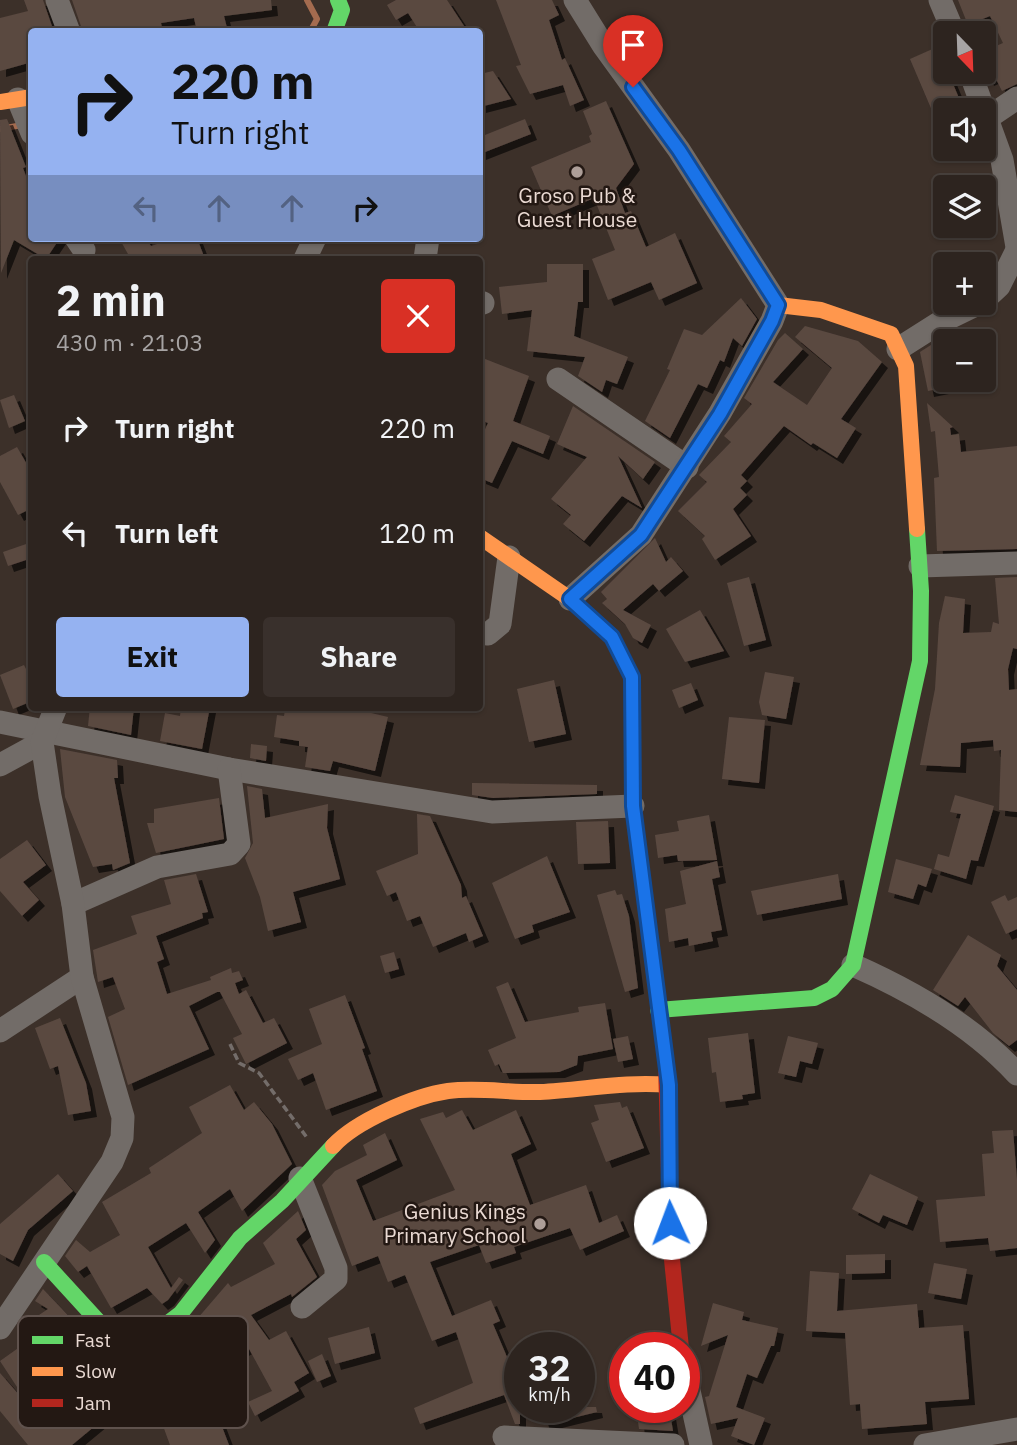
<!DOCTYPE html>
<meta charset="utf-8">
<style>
:root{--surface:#2d241f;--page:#39302c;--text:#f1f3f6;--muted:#a7a4a4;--line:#48413d;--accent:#95b2f1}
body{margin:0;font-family:"IBM Plex Sans",sans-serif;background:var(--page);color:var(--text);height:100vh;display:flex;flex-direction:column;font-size:26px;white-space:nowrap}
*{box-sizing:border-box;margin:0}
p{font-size:23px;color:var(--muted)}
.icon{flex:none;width:38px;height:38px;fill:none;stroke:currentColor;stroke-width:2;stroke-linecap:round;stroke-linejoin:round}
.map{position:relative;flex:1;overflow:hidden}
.sheet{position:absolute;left:28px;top:256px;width:455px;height:455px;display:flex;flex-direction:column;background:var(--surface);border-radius:7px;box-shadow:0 2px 5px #0004,0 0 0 2px var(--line)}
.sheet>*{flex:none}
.guide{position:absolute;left:28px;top:28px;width:455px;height:214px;border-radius:7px;box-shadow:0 2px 5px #0004,0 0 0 2px var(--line);background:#95b2f1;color:#111;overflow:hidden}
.needle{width:46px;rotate:157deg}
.buttons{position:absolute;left:933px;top:21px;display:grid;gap:14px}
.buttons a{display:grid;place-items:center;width:63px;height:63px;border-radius:7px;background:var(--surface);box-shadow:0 2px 5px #0004,0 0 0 2px var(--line);font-size:35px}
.speed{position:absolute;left:504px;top:1332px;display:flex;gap:14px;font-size:35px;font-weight:700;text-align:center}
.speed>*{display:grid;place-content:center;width:91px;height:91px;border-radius:50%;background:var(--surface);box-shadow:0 2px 5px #0004,0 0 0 2px var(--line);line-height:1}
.speed small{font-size:18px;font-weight:400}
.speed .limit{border:10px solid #d22;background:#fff;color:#111}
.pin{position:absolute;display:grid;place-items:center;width:60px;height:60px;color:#fff;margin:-72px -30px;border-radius:50% 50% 50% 0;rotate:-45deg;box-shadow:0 0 7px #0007}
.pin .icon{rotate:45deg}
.me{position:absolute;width:77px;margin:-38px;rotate:358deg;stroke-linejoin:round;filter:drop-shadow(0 0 5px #0008)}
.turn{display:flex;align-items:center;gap:24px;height:147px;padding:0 28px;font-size:32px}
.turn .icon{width:91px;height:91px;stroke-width:2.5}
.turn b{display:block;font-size:49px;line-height:60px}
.lanes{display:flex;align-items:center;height:66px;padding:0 28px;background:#0003;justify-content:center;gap:35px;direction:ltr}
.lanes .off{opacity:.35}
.round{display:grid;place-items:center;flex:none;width:74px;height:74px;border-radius:7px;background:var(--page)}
.overview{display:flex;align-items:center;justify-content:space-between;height:119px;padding:0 28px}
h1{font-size:42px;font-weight:700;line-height:52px}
.action{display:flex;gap:14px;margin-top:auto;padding:14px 28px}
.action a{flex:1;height:80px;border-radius:7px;background:var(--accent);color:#111;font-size:28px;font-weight:700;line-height:80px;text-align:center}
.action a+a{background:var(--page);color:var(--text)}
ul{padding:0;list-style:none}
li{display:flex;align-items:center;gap:21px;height:105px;padding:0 28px}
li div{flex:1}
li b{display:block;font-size:26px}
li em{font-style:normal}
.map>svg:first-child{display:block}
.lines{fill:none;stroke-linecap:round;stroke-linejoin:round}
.stream{stroke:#a46b4f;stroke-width:6}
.building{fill:#5a4941;filter:url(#shadow)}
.path{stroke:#746d6a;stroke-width:3.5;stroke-dasharray:7 3.5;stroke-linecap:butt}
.street{stroke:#726c68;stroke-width:23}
.fast{stroke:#63d668;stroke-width:16}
.slow{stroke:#ff974d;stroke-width:16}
.jam{stroke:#b3261e;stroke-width:16}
.route-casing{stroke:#114b97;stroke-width:18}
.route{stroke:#1a73e8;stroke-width:12}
.poi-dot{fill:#ad9e98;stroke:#231813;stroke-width:2.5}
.labels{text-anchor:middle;stroke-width:5;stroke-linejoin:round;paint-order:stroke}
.poi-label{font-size:21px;fill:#eadad3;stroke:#231813}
.key{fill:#231813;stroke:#5f524d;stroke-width:2}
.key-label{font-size:19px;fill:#eadad3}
</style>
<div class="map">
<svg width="1017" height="1445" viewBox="0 0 1017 1445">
<defs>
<filter id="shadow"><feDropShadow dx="6" dy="6" stdDeviation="0" flood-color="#0009"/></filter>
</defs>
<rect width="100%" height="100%" fill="#3c3029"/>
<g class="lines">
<g class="stream">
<polyline points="307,0 317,19 310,32"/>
<polyline points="0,129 22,125"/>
</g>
</g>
<g class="building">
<polygon points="24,0 43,0 54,32 32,32 32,62 0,71 0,18 28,11"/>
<polygon points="72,0 271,0 272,10 224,16 228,32 197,32 194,18 161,23 163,32 83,32"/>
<polygon points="396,0 447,0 468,32 420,32 408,13 396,20 387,5"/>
<polygon points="496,0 552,0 559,15 549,20 562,60 565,58 584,100 570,106 563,85 530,94 516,66 521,65"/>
<polygon points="958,0 1017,0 1017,84 1002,91 995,77 988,80 984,68 984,60 990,57 987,50 1003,43 990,16 968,25"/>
<polygon points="937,47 945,72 948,72 964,110 945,110 945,141 910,59"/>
<polygon points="493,71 511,99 480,107 480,74"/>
<polygon points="606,101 634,164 616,188 625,213 631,211 646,247 675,233 697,283 659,300 651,282 608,300 592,259 615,250 594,198 552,216 531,167 591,142 589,136 592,134 583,111"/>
<polygon points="7,119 26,167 23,168 32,192 32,238 60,238 46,259 14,240 1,273 0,120"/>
<polygon points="525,119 531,134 480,154 480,137"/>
<polygon points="119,238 146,238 151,246 175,238 197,238 205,259 121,259 121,256 128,254"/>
<polygon points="547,264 583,264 583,302 578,302 574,336 628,357 617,384 606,380 602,392 578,376 585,357 527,351 532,310 502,314 499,287 547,282"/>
<polygon points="741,298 757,319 742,346 733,338 724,362 720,360 707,388 698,384 670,438 645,421 670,370 667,369 684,329 702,335"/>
<polygon points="805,326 858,341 882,362 841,419 856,428 837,458 813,443 811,445 784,426 741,475 747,481 740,488 747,495 733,509 751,536 715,560 702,539 705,536 678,511 707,482 699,475 731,442 724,436 752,404 744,398 778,340 785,333 803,349 773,382 807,405 832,368 795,337"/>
<polygon points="945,336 945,350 934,353 943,388 928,391 920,352"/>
<polygon points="480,357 529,376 513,421 550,436 543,454 512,441 492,483 480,478 480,440 488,423 480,420 480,401 485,385 480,383"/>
<polygon points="14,395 25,421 9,428 0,400"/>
<polygon points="927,403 953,427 950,428 951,435 959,434 961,452 1017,446 1017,549 937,551 934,478 939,477 935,431 931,432"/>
<polygon points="573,406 655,462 643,479 618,456 642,508 622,496 584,541 563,524 571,515 551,499 587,457 557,444"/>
<polygon points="17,447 32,473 32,508 18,515 0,482 0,456"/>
<polygon points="655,538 666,562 671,557 683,571 659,591 653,584 623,610 651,625 642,643 633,638 625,624 602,603 607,599 601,592"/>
<polygon points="32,542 32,558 8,566 3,552"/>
<polygon points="749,577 766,640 744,646 727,583"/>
<polygon points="1017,577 1017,649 1013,648 1008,669 1009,690 1017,689 1017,812 999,810 1001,750 994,751 993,740 961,743 960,767 920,765 935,689 939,623 945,596 965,599 963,633 991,632 993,622 999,624 995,578"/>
<polygon points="700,610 724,651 685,662 666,629"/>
<polygon points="24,665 32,681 32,701 13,709 0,675"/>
<polygon points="765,672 794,677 786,719 762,715 759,702"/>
<polygon points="554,680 566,734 529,742 517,689"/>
<polygon points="691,683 698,700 679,708 672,690"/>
<polygon points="90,707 134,707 131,735 88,726"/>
<polygon points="181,707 210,707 202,749 160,741 165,713 180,716"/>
<polygon points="299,707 335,712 336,707 346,707 388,717 375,771 333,761 330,771 305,767 308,747 299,746 299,741 274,737 277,715 284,716 285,710 299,712"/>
<polygon points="729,717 765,720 759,783 722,779"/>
<polygon points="251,744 267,746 266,761 250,758"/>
<polygon points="60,749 117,760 118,778 114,778 130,863 113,870 112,864 93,867 65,797"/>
<polygon points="472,783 597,785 597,794 493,798 472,795"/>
<polygon points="247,786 262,789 265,818 328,804 327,828 340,879 293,892 301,922 268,931 260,897 245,858 253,843"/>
<polygon points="955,795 994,806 978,861 971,860 966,879 934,869 938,854 949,857 961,814 950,812"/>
<polygon points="219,798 224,839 156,853 147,823 154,823 154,809"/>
<polygon points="417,814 430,816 461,885 462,898 466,896 483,936 469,942 466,933 433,947 420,916 407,921 396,892 387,896 376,871 418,854"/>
<polygon points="709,815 717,860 678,861 677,855 658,858 655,835 679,831 677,821"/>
<polygon points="608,821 610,863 578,864 576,822"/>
<polygon points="27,840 46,865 23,882 39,900 22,916 0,891 0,859"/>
<polygon points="547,856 570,912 532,925 534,932 515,939 492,883"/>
<polygon points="896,859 932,869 926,887 918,884 913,899 888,892"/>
<polygon points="717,861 720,877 712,879 722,930 711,932 713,941 689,946 688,938 669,942 665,909 686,904 680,871"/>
<polygon points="196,874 208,912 202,913 203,918 156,936 164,959 157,962 167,994 211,980 210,977 231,968 232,973 239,971 243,980 235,983 239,994 246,990 263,1023 274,1018 287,1043 246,1064 233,1038 242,1034 220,992 217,992 189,1006 209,1049 128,1085 108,1017 125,1009 113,977 98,982 93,950 137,934 131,916 171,904 164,880"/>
<polygon points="838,874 842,899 757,915 751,891"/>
<polygon points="615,890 617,895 622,894 629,916 638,988 625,992 597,895"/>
<polygon points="1005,895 1008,901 1017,897 1017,929 1006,934 991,902"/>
<polygon points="968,935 1001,955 997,966 1017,990 1017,1040 1009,1046 993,1033 965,997 958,1006 933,990"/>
<polygon points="394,952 399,969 385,973 380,956"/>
<polygon points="508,982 525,1022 579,1012 578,1007 605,1003 613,1049 578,1056 577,1065 559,1072 503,1073 499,1064 495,1066 488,1050 516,1038 496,987"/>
<polygon points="345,995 365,1048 362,1049 377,1091 326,1110 313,1073 298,1080 288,1059 322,1044 309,1009"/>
<polygon points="60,1018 86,1083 91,1111 68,1115 58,1066 50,1069 35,1028"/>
<polygon points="748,1033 755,1093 742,1095 743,1099 720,1102 716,1072 712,1073 708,1038"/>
<polygon points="628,1036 633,1059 618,1062 613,1039"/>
<polygon points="788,1036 818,1043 812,1064 800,1061 796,1077 778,1073"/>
<polygon points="230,1085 244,1110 254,1102 272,1124 292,1164 242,1211 230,1189 198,1212 215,1240 205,1253 186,1223 148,1247 171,1288 179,1277 183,1280 168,1300 162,1304 147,1288 111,1308 87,1266 78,1272 65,1256 76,1240 90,1252 120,1235 102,1202 151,1173 149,1168 202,1133 189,1107"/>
<polygon points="620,1102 622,1108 627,1106 644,1148 606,1162 591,1123 599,1120 594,1105"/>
<polygon points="462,1110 473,1130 516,1110 531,1144 511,1154 530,1205 586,1185 599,1223 617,1215 624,1231 580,1250 570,1228 514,1247 516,1253 486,1263 479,1245 430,1262 452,1316 491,1300 500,1321 493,1324 516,1378 520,1376 520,1424 515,1424 504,1395 420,1424 414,1408 473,1383 456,1332 432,1341 405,1275 388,1282 378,1256 352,1266 322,1185 335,1171 367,1155 363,1145 385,1133 397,1160 356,1180 373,1221 455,1190 420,1119 443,1112 446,1118"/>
<polygon points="1013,1130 1017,1180 1017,1248 990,1251 988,1238 940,1242 936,1200 985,1196 982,1154 994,1153 992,1131"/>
<polygon points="58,1174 73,1191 28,1230 13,1261 0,1254 0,1224"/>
<polygon points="870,1174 918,1197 907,1225 883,1215 879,1223 852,1209"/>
<polygon points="298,1211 306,1230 296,1239 317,1277 292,1297 291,1294 251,1315 269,1340 286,1331 309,1373 294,1382 299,1391 255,1416 248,1402 272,1391 248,1347 219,1364 237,1401 216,1411 229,1445 170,1445 158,1412 170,1408 156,1367 196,1353 185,1333 228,1283 231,1287 275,1264 263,1243"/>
<polygon points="885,1254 885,1273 846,1274 846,1255"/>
<polygon points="934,1263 967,1269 961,1299 928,1293"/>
<polygon points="810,1271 839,1273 837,1311 917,1304 919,1328 963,1325 969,1399 925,1402 927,1424 862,1429 860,1404 850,1405 845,1333 806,1331"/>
<polygon points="43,1289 82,1330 44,1357 49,1363 17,1387 0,1361 38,1334 30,1321 48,1309 35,1301"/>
<polygon points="713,1303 744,1312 742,1320 778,1328 774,1346 771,1346 757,1378 747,1374 736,1407 765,1418 754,1445 731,1436 738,1418 711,1424 705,1397 709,1396 728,1335 701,1346"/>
<polygon points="369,1327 375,1353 335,1364 328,1338"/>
<polygon points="322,1354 331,1376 317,1382 308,1361"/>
<polygon points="111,1363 129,1388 94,1413 101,1421 72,1445 28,1445 0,1411 0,1373 35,1413 71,1384 74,1389"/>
<polygon points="539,1407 596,1407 597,1412 544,1425"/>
<polygon points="636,1407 669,1407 673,1431 639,1429"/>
</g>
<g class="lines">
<polyline class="path" points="230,1044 239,1063 259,1073 308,1139"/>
<g class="street">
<polyline points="57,0 69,32"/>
<polyline points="940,0 954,33"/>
<polyline points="970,72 1002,160 1017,247"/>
<polyline points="18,99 32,133"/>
<polyline points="989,117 1017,98"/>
<polyline points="76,238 84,250"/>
<polyline points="305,259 315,238"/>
<polyline points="425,259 428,238"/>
<polyline points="984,300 999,286 1017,250"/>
<polyline points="480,302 483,303"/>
<polyline points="898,349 939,323 980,303"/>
<polyline points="558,379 687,467"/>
<polyline points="920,566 1017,563"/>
<polyline points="570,599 641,535 720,413 772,321 778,305 679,150 603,45 575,0"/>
<polyline points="480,633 488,634 500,624 509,557"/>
<polyline points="0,722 229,769 492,812 633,806"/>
<polyline points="0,765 42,742"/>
<polyline points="73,904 157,867 230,854 239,844 229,769"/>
<path d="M853,965c59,26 120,61 164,109"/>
<polyline points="0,1031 82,977"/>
<polyline points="300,1178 336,1268 336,1279 302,1307"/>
<polyline points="0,1328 112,1162 122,1138 123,1117 82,977 73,904 50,796 42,742 56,707"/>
<polyline points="684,1368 701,1445"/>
<polyline points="504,1437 673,1445"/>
<polyline points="925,1445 1017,1429"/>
</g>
<g class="fast">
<polyline points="334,32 342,10 338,0"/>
<polyline points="658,1010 814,998 832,989 853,965 920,661 921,591 917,529"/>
<polyline points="44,1262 119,1344 139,1345 181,1313 240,1238 282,1201 333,1146"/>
</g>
<g class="slow">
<polyline points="0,102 32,97"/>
<polyline points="778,305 821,310 891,334 906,366 917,529"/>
<polyline points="480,537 570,599 612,637 632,677 633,806 666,1063"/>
<path d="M333,1146c23,-25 81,-50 115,-55 30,-4 62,2 92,1 44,-2 85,-11 129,-7"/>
</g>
<polyline class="jam" points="666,1063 671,1250 681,1348"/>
</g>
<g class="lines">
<defs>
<polyline id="route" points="633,87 679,150 778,305 772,321 720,414 641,535 570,599 612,637 632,677 633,806 669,1085 670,1223"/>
</defs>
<use href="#route" class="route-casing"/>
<use href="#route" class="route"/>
</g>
<g class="poi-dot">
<circle cx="577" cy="172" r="7"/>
<circle cx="540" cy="1224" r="7"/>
</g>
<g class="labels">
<g class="poi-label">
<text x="577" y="203">Groso Pub &amp;<tspan x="577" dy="24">Guest House</tspan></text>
<text x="526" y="1219" text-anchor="end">Genius Kings<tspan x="526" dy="24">Primary School</tspan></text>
</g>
</g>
<rect x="18" y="1316" width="230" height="112" rx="10" class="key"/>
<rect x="32" y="1336" width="31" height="8" fill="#63d668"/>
<rect x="32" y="1367" width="31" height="9" fill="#ff974d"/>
<rect x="32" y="1399" width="31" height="8" fill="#b3261e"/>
<g class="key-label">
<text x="75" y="1347">Fast</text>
<text x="75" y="1378">Slow</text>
<text x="75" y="1410">Jam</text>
</g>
</svg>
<div class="buttons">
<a><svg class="needle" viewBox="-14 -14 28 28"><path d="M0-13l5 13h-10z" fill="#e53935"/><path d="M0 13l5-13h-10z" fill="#a7a4a4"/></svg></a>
<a><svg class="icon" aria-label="sound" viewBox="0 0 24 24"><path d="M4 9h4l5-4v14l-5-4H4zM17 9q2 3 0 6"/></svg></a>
<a><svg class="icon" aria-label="layers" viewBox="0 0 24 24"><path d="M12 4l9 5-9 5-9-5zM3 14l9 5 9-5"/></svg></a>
<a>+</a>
<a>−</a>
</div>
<div class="speed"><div>32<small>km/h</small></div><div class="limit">40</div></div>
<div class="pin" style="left:633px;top:87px;background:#d93025"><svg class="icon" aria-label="arrive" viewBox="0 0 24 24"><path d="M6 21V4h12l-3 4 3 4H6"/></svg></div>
<svg class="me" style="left:670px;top:1223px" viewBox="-20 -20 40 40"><circle r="19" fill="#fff"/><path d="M0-13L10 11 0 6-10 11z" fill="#1a73e8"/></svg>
<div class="guide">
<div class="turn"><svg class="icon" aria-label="right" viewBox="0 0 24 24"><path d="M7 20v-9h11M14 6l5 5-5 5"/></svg><div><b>220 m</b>Turn right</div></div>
<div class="lanes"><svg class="icon off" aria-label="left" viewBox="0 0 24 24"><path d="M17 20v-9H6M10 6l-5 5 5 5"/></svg><svg class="icon off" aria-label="ahead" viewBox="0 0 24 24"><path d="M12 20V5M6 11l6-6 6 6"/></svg><svg class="icon off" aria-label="ahead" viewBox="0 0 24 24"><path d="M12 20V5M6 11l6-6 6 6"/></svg><svg class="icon" aria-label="right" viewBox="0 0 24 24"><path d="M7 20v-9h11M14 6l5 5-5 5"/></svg></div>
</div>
<section class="sheet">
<div class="overview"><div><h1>2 min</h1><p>430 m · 21:03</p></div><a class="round" style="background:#d93025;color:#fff"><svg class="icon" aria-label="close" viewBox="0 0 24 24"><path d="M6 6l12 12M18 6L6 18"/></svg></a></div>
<ul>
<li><svg class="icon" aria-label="right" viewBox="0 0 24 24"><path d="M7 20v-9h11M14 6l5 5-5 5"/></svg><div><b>Turn right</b></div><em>220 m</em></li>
<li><svg class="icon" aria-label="left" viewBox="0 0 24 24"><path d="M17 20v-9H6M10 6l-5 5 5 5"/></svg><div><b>Turn left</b></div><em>120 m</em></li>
</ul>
<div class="action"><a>Exit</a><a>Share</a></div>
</section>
</div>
